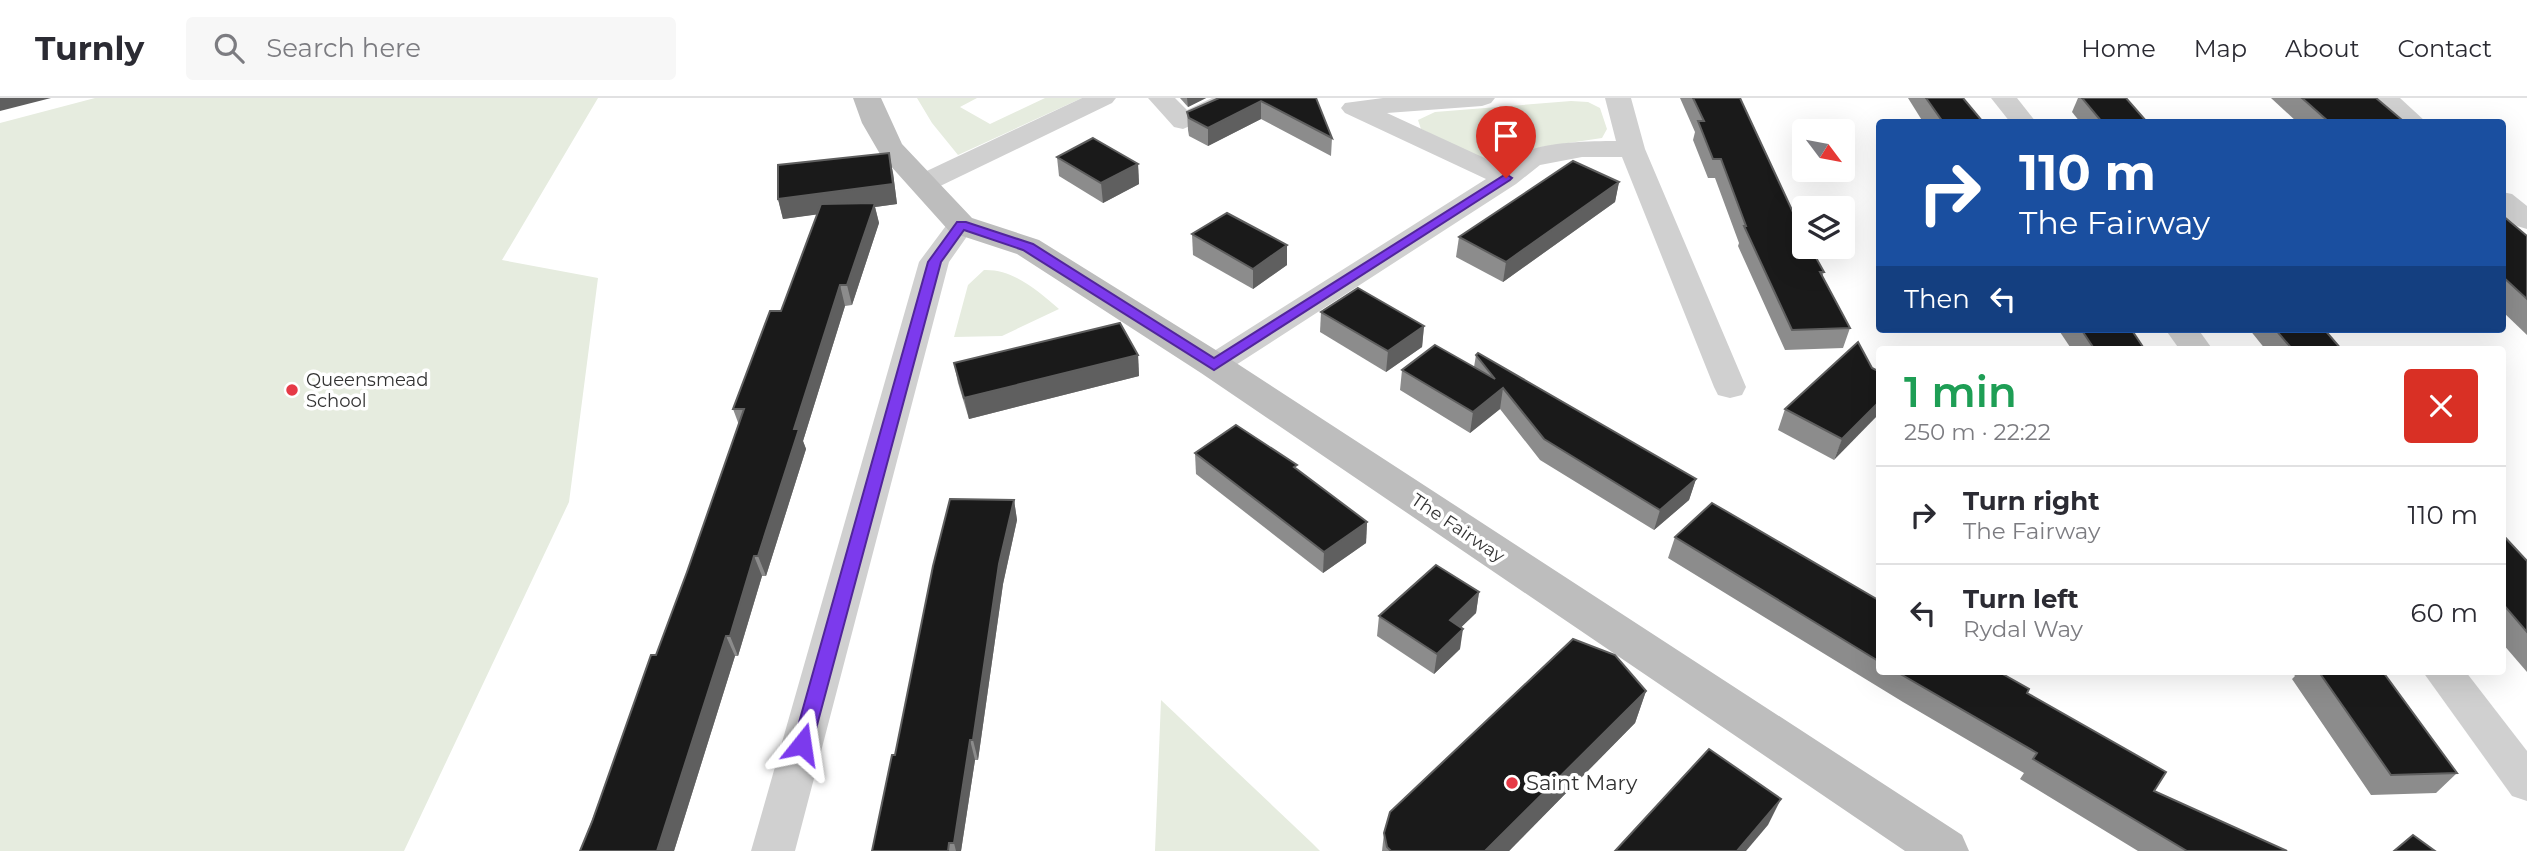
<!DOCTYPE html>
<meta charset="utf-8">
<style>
:root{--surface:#fff;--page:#f7f7f7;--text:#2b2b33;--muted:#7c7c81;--line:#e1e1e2}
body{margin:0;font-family:Montserrat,sans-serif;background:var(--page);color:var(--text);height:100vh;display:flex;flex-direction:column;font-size:26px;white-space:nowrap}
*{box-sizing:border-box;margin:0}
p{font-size:23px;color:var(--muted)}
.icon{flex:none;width:38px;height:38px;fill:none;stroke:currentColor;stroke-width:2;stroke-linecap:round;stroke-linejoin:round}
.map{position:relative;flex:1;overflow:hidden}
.side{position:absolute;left:1876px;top:248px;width:630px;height:329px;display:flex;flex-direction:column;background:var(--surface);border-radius:7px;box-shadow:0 7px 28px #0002}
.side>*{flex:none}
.hud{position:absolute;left:1876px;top:21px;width:630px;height:214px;border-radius:7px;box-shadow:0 7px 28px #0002;background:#1a4fa0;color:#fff;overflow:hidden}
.needle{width:46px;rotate:122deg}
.fabs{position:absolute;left:1792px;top:21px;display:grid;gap:14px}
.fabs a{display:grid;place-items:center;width:63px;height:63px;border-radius:7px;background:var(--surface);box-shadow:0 7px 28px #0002;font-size:35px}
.pin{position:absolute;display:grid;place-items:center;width:60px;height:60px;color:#fff;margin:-72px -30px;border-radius:50% 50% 50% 0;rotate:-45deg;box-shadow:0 0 7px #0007}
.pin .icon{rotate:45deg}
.me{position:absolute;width:77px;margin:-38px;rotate:15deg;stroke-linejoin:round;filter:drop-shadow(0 0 5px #0008)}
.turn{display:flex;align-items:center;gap:24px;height:147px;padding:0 28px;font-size:32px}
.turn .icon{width:91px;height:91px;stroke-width:2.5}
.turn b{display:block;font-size:49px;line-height:60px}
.then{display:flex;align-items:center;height:66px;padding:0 28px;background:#0003;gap:14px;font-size:26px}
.round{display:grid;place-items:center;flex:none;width:74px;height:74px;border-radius:7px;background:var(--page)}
.headline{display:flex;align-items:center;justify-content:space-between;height:119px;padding:0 28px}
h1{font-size:42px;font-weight:600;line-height:52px;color:#1e9e55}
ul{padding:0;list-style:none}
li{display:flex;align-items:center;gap:21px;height:98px;padding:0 28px;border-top:2px solid var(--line)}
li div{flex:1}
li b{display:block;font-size:26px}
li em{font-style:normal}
header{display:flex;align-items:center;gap:42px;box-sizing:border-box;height:98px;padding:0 35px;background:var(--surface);border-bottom:2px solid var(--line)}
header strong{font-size:33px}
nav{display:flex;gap:38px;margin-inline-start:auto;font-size:24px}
.search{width:490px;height:63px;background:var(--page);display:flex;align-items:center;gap:18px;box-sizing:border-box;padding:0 24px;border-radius:7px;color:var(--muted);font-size:26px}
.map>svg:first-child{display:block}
.green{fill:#e6ecdf}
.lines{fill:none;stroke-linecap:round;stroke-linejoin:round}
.street{fill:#d0d0d0;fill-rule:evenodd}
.secondary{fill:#bdbdbd;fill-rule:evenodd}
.wall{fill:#8c8c8c}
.shaded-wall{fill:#5f5f5f}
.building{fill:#1a1a1a;stroke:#5f5f5f;stroke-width:2}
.route{fill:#7c3aed;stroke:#51269a;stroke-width:2}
.poi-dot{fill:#e63946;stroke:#fff;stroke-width:2.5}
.labels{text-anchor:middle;stroke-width:7;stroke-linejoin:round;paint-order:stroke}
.poi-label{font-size:18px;fill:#333;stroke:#fff;text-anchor:start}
.street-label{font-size:18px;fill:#333;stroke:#fff}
.near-poi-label{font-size:21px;fill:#333;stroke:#fff;text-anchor:start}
</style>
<header>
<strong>Turnly</strong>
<div class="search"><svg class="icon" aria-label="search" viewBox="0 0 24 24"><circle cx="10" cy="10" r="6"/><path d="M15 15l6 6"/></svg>Search here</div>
<nav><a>Home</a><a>Map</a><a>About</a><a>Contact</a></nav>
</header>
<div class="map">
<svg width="2527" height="753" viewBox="0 0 2527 753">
<rect width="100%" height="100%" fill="#fff"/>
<g class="green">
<polygon points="95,0 598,0 502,162 598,180 569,404 404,753 0,753 0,25"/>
<polygon points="917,0 977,0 960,9 990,26 1045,0 1082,0 958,57 932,25"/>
<polygon points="1571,3 1588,4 1600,10 1607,31 1602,40 1542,49 1502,63 1483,61 1421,31 1418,22 1435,14"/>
<path d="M984,172c30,-1 54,21 75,39l-57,27 -48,1 14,-52z"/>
<polygon points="1161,602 1312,745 1320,753 1155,753"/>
</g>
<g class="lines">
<g class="street">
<polygon points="1082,0 1116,0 1112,5 934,91 924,93 914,91 910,85 914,79"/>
<polygon points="1148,0 1175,0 1187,12 1212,0 1246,0 1242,5 1183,31 1174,29"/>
<path d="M1383,0h112l-4,5 -9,3 -95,7 117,54c5,-5 11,-11 18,-14 23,-11 68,-12 94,-12l-11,-43h26l14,51 101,238 -4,8 -12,3 -12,-3 -4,-8 -92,-230h-40l-42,8 -24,19 -291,188 -11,4 -11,-4 -5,-7 5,-7 283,-179 -141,-66 -4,-5 4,-5z"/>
<polygon points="1991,0 2017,0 2036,24 2010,24"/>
<polygon points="2371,0 2400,0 2426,24 2398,24"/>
<polygon points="2502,94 2512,96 2527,108 2527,131 2517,128 2502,116"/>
<polygon points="961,118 971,121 975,127 949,164 795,753 751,753 919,164 951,121"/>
<polygon points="2165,231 2198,231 2213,252 2180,252"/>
<polygon points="2423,574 2466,574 2527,653 2527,703 2512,698"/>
</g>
<polygon class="secondary" points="853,0 881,0 902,46 972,120 1039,142 1227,259 1962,737 1969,753 1905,753 1201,275 1017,156 950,134 880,56 862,25"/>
</g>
<g class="wall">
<polygon points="1180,0 1206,0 1188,9"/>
<polygon points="1219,0 1316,0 1332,40 1331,58 1261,21 1208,48 1189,38 1188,32 1187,14"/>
<polygon points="1680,0 1740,0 1799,128 1824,174 1822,179 1850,230 1843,250 1785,252 1738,148 1739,145 1715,80 1708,80 1693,42 1695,34"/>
<polygon points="1908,0 1963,0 1983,24 1923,24"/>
<polygon points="2078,0 2126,0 2147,24 2080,24 2072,14"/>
<polygon points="2271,0 2376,0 2402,22 2400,24 2297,24"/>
<polygon points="1057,59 1138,66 1139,86 1103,105 1059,78"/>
<polygon points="893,75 897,106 875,109 879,125 852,207 845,208 803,343 806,351 766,478 762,478 738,558 735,558 674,753 580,753 656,557 687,474 739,327 733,311 781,213 818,116 783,121 778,101"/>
<polygon points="1619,84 1615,104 1503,184 1456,159 1459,139"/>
<polygon points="2502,117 2527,138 2527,237 2502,213"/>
<polygon points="1192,136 1287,147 1287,167 1253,191 1193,157"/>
<polygon points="1321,214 1424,228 1422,249 1386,274 1320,234"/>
<polygon points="2058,231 2131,231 2145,252 2072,252"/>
<polygon points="2249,231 2324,231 2342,252 2266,252"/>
<polygon points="1138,257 1139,278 969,321 958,285 954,265"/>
<polygon points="1476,257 1696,381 1689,402 1654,432 1540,362 1500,311 1470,335 1400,292 1402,272 1474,269"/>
<polygon points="1872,270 1834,362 1778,332 1785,311"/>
<polygon points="1195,355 1297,371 1367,424 1366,445 1323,475 1196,376"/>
<polygon points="1014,402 1017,422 1003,486 978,662 975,662 961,753 872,753"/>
<polygon points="2502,436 2527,463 2527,574 2502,545"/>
<polygon points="1675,439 1880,503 1880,574 1999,574 2154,693 2287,753 2138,753 2020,681 2024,675 1903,604 1668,460"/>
<polygon points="1479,494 1476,515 1461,529 1460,551 1434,576 1377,538 1379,518"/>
<polygon points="2292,574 2383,574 2457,675 2436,695 2371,697 2292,581 2295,578"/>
<polygon points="1646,593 1635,625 1509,753 1382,753 1384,735"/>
</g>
<g class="shaded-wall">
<polygon points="0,0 51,0 0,13"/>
<polygon points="1187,0 1206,0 1188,9"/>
<polygon points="1261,3 1261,21 1208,48 1208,30"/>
<polygon points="889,55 893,75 897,106 875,109 879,125 852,207 847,187 873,109 783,121 778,101"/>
<polygon points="1138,66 1139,86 1103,105 1101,85"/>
<polygon points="1619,84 1615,104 1503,184 1506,164"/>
<polygon points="1287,147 1287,167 1253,191 1253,171"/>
<polygon points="840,187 845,208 803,343 806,351 766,478 758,458 794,331"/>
<polygon points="1424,228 1422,249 1386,274 1388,253"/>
<polygon points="1138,257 1139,278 969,321 964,300"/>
<polygon points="1503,290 1500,311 1470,335 1473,314"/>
<polygon points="1880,303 1880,315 1834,362 1842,341"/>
<polygon points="1696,381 1689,402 1654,432 1660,412"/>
<polygon points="1014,402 1017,422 1003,486 978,662 973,642 999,466"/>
<polygon points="1367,424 1366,445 1323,475 1324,454"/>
<polygon points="754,458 762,478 738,558 730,538"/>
<polygon points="1479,494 1476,515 1447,543 1450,522"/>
<polygon points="1463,531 1460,551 1434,576 1437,556"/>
<polygon points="726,538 735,558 674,753 657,753"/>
<polygon points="1646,593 1635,625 1509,753 1485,753"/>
<polygon points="970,642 975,662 961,753 956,753 954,745"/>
<polygon points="1781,701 1768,727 1746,753 1737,753"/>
</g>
<g class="building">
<polygon points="1219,0 1316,0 1332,40 1261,3 1208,30 1189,20 1187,14"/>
<polygon points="1693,0 1740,0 1804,138 1804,149 1810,149 1824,174 1820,174 1850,230 1792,232 1744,128 1746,128 1721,61 1713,61 1698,23 1704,23"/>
<polygon points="1926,0 1963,0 1983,24 1943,24"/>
<polygon points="2082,0 2126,0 2147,24 2102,24"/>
<polygon points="2302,0 2376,0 2402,22 2393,22 2396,24 2329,24"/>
<polygon points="1093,40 1138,66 1101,85 1057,59"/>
<polygon points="889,55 893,86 778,101 778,67"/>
<polygon points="1573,63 1619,84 1506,164 1459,139"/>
<polygon points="875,105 847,187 840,187 794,331 799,331 758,458 754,458 730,538 726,538 657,753 580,753 592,724 651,557 656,557 687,474 744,311 733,311 770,213 781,213 821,106"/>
<polygon points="1227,115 1287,147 1253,171 1192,136"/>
<polygon points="2502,117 2527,138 2527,201 2502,178"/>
<polygon points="1358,190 1424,228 1388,253 1321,214"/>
<polygon points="1120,225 1138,257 964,300 954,265"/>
<polygon points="2081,231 2131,231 2145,252 2095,252"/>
<polygon points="2275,231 2324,231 2342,252 2293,252"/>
<polygon points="1858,244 1872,270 1880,274 1880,303 1842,341 1785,311"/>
<polygon points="1435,247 1495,281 1476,257 1478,255 1696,381 1660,412 1544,341 1503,290 1473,314 1402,272"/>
<polygon points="1236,327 1297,367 1294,369 1367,424 1324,454 1195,355"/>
<polygon points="950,401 1014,402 999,466 973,642 970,642 954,745 949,745 948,753 872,753 892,657 895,657 933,468"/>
<polygon points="1712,405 1880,503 1880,564 1675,439"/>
<polygon points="2502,436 2527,463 2527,534 2502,505"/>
<polygon points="1436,467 1479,494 1450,522 1463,531 1437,556 1379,518"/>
<polygon points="1573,541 1615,557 1646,593 1485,753 1391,753 1387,749 1384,735 1390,714"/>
<polygon points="1897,574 1999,574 2029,591 2027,595 2166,674 2154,693 2287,753 2187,753 2033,661 2037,655"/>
<polygon points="2319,574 2383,574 2457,675 2391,677"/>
<polygon points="1709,651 1781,701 1737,753 1615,753"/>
<polygon points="2413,737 2435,753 2394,753"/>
</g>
<polygon class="route" points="1506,76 1512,80 1510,82 1214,272 1023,152 964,132 941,164 812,646 809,652 802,654 795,652 793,646 928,164 957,124 966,124 1033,146 1214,260"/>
<g class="poi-dot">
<circle cx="292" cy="292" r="7"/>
<circle cx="1512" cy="685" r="7"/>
</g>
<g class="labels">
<g class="poi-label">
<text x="306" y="288">Queensmead<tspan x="306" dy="21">School</tspan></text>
</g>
<g class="street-label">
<text transform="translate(1458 430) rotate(34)" y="6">The Fairway</text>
</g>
<g class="near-poi-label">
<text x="1526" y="692">Saint Mary</text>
</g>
</g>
</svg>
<div class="fabs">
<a><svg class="needle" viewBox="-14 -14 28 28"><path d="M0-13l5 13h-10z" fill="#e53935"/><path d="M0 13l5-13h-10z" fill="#7c7c81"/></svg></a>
<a><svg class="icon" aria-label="layers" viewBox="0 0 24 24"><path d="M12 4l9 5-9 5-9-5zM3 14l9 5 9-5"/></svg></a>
</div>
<div class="pin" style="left:1506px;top:80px;background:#d93025"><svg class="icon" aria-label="arrive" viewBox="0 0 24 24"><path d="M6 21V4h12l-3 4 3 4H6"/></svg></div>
<svg class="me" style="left:802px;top:646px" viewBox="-20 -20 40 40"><path d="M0-17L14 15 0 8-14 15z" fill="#7c3aed" stroke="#fff" stroke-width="4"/></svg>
<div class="hud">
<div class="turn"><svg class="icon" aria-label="right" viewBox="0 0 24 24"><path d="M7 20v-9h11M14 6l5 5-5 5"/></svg><div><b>110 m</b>The Fairway</div></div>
<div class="then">Then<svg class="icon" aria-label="left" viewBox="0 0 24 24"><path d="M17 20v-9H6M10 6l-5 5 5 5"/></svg></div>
</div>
<section class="side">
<div class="headline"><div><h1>1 min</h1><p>250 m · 22:22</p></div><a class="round" style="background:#d93025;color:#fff"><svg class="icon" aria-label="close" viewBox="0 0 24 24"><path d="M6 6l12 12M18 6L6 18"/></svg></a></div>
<ul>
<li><svg class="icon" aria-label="right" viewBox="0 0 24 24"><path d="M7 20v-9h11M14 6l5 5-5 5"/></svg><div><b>Turn right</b><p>The Fairway</p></div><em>110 m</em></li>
<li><svg class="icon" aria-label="left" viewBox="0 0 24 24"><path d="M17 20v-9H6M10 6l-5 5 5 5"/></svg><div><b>Turn left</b><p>Rydal Way</p></div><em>60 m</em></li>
</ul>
</section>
</div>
